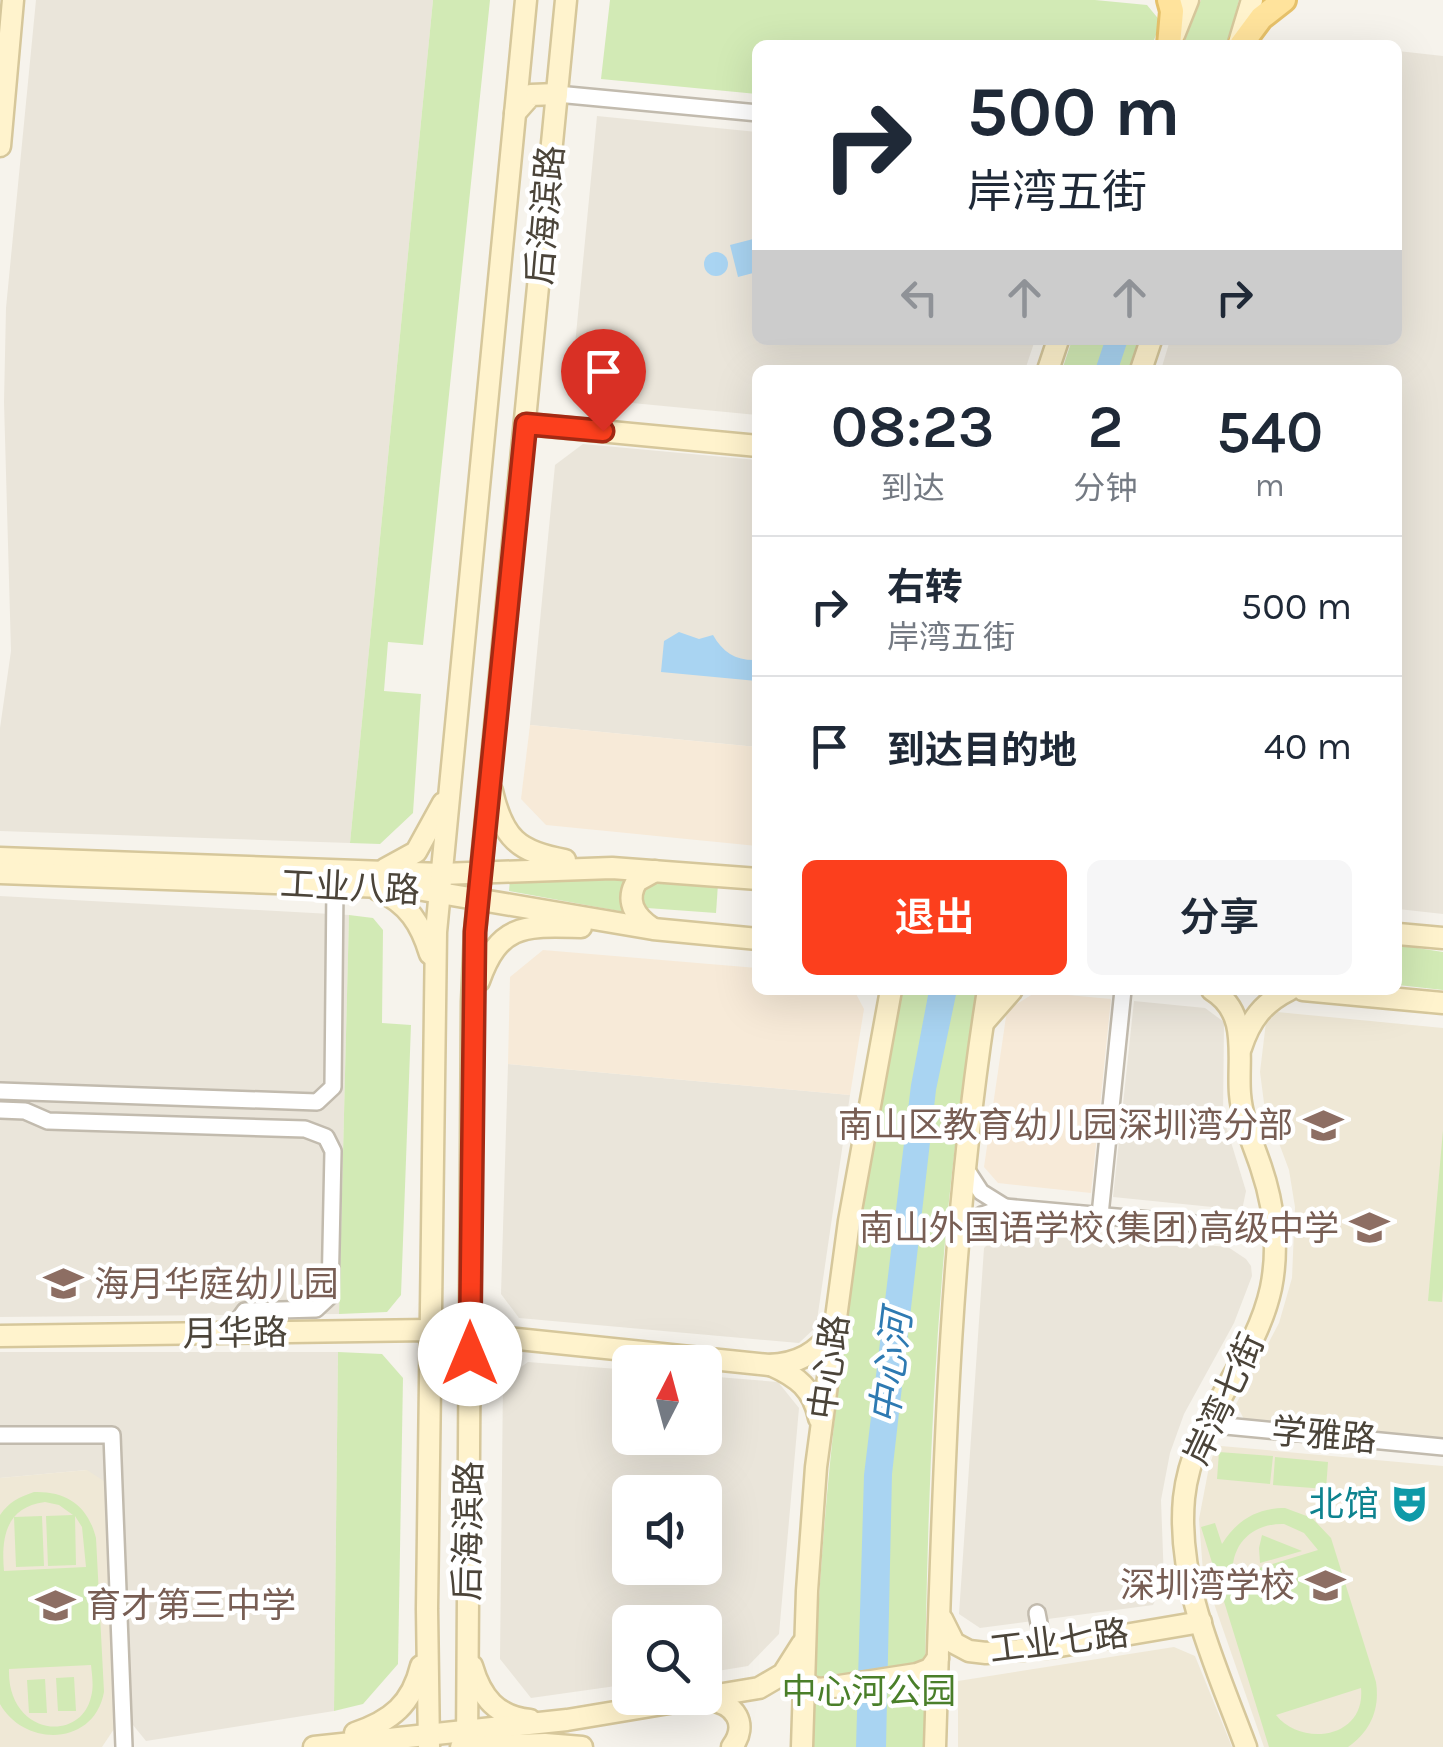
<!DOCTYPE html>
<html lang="zh">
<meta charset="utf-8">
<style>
:root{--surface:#fff;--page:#f6f6f7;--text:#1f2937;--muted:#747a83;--line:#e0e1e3;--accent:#fc3f1d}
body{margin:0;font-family:Karla,"Noto Sans SC",sans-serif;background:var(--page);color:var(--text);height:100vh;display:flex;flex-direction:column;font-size:38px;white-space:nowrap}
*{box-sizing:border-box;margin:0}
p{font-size:32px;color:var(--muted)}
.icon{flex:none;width:55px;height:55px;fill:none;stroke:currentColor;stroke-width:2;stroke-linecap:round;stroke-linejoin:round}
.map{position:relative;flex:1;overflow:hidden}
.panel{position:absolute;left:752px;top:365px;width:650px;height:630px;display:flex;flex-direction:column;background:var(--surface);border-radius:15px;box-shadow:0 10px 40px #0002}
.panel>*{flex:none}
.banner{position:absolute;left:752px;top:40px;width:650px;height:305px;border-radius:15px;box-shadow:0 10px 40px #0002;background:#fff;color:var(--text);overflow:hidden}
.needle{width:65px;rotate:6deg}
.buttons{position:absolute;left:612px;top:1345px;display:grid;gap:20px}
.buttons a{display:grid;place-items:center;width:110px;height:110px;border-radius:15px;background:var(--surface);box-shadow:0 10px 40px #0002;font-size:50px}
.pin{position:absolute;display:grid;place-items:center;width:85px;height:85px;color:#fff;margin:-102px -42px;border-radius:50% 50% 50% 0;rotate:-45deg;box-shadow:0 0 10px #0007}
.pin .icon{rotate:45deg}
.me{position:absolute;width:110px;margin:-55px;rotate:0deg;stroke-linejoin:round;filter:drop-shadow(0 0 8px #0008)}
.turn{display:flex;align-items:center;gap:35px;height:210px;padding:0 50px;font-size:45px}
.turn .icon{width:130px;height:130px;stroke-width:2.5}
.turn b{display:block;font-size:70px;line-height:85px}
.lanes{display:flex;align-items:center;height:95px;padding:0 50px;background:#0003;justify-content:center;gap:50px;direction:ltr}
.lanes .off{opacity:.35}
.eta{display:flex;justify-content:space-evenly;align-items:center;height:170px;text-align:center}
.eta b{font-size:60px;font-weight:600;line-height:70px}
.cta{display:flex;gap:20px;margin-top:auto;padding:20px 50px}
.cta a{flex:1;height:115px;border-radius:15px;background:var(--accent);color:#fff;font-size:40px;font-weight:600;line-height:115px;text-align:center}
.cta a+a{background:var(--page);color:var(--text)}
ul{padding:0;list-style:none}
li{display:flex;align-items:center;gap:30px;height:140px;padding:0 50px;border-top:2px solid var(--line)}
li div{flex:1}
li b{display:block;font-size:38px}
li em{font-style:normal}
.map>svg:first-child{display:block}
.residential{fill:#eae5da;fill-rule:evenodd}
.commercial{fill:#f7ead8}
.education{fill:#efe8d6}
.green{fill:#d2eab5;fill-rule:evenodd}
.water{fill:#a9d4f2}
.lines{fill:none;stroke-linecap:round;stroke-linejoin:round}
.street-casing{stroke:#c2bbae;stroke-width:20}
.secondary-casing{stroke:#d6c79b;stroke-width:25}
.primary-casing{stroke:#e6c16a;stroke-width:28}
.street{stroke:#fff;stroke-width:15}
.secondary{stroke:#fff3cd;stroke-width:20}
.primary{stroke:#ffe39c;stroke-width:22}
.route-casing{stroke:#a42913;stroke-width:25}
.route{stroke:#fc3f1d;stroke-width:18}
.labels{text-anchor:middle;stroke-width:9;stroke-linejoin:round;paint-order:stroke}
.street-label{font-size:35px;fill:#4b4439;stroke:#fff}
.education-label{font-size:35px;fill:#785e54;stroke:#fff;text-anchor:end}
.culture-label{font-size:35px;fill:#0d838f;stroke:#fff;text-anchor:end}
.park-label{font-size:35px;fill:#4a7f2a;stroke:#fff}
.water-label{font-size:38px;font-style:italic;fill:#2e7ab2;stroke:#fff}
</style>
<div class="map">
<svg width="1443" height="1747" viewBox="0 0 1443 1747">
<rect width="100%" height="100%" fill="#f6f3ec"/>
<g class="residential">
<polygon points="36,0 433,0 350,843 0,831 0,728 11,651 4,402 6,308"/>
<polygon points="1398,51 1443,56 1443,914 1398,909 1398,370 1161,370 1170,340 1398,340"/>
<polygon points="597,116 757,132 758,340 1035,340 1025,370 758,370 757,415 570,397"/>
<polygon points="583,444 757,460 757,747 530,725 555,465"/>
<polygon points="0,896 349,915 339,1314 0,1317"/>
<polygon points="1134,1001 1205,1008 1224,1022 1223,1116 1246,1191 1242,1210 1113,1197"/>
<polygon points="508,1064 850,1095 816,1327 799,1343 519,1318 501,1294"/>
<polygon points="1006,1227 1228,1247 1246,1259 1251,1266 1252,1276 1234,1323 1184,1414 1170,1453 1161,1500 1164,1581 1153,1605 980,1628 959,1614 984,1248"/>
<polygon points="0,1352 338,1352 334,1711 146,1741 133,1725 116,1726 87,1470 0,1478"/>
<path d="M528,1362l102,8v68h75v-62l73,6 21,26 -20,226 -31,32 -43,7v-51h-75v62l-99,14 -31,-39 3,-279zM630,1492h75v76h-75z"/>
</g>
<g class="commercial">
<polygon points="530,725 757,747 757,846 546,825 521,799"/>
<polygon points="543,950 757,968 758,990 854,990 864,1009 850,1095 508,1064 510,977"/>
<polygon points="1036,992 1111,999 1091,1193 998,1183 984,1167 1007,1010"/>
</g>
<g class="education">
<polygon points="1277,1012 1443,1028 1443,1438 1245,1421 1236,1404 1279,1323 1292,1278 1295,1207 1289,1170 1264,1103 1260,1072 1266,1022"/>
<polygon points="1221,1446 1443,1466 1443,1747 1264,1747 1203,1572 1199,1519 1209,1467 1215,1449"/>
<polygon points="87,1470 107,1483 116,1726 102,1747 0,1747 0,1478"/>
<polygon points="1174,1647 1195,1656 1232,1747 958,1747 958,1681"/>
</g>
<g class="green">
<polygon points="433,0 490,0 423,645 388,642 384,691 421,694 413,813 380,844 350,843"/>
<polygon points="610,0 1095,0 1147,5 1161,22 1152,45 758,45 757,94 601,79"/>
<polygon points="1201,0 1239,0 1227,45 1183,45"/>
<polygon points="1072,340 1143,340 1133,370 1062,370"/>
<polygon points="629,876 623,890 630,913 509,891 510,880"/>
<polygon points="646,880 718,884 716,913 647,908 639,904 638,889"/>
<polygon points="349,915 373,918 383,930 382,1023 411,1025 401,1295 387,1312 339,1314"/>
<polygon points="1398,945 1443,952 1443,990 1398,985"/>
<path d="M901,990h77c-44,250 -51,504 -54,757h-111c3,-166 19,-329 43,-494 13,-88 25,-176 45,-263z"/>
<polygon points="1443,1130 1443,1288 1442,1302 1428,1301"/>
<polygon points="338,1352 382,1354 403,1378 398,1664 363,1704 334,1711"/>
<polygon points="1219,1452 1273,1456 1270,1484 1217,1479"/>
<polygon points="1275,1457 1328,1462 1326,1489 1273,1485"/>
<path d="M34,1492c33,-1 54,14 62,46l8,154c-10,55 -80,55 -104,12v-189c9,-13 19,-18 34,-23zM45,1502l14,3 14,10 -27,1 2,50 28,-1 -1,-49 7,11 4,40 -82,4c-3,-34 2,-64 41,-69zM91,1665c1,10 3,22 0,32 -11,47 -84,38 -82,-28z"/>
<path d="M1285,1508l27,10 19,20 45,144c4,27 -5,49 -28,65h-79l-68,-220 14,-4 7,21c15,-24 35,-36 63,-36zM1284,1524l20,9 14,17 -85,26c-3,-32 20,-53 51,-52zM1361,1688c5,51 -60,59 -85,27z"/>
<polygon points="42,1516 44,1566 16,1567 14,1517"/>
<polygon points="1262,1535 1302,1551 1260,1563 1259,1548"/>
<polygon points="74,1677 76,1711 58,1711 56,1678"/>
<polygon points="45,1679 47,1713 29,1713 27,1680"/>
</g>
<g class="water">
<polygon points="757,238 757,272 738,277 730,245"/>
<circle cx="716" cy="264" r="12"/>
<polygon points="1105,340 1128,340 1118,370 1095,370"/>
<path d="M679,632l20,7 14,-4c10,18 24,26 44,25v21l-96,-9 3,-31z"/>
<polygon points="929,990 957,990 936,1090 892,1474 886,1747 856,1747 864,1475 911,1085"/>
</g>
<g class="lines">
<defs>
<g id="street">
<polyline points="557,94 758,113"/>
<polyline points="0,1091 317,1102 333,1087 335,885"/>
<polyline points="0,1110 25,1111 48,1121 305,1129 326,1137 333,1151 330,1296 316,1309 245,1311 229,1333"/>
<polyline points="966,1169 981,1192 1005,1207"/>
<polyline points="1100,1215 1123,990"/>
<polyline points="960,1230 982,1215 1005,1207 1274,1231"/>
<polyline points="1205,1424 1443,1447"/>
<polyline points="0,1435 112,1435 124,1747"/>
<polyline points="1037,1613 1042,1639 1054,1647"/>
</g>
<g id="secondary">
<polyline points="1174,35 1188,0"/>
<polyline points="1239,43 1252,0"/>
<polyline points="515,113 531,95 557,94"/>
<polyline points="0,146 13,0"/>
<polyline points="1048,370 1058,340"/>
<polyline points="1141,370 1151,340"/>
<polyline points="526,424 758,446"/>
<path d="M492,791c11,47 26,61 73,69"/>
<polyline points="0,858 441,874 612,868 758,879"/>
<polyline points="385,869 416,852 443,803"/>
<polyline points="0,873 411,888 653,929 758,939"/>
<path d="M378,890c30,13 43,34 52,64"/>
<path d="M652,928c-18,-12 -27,-28 -15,-47l18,-10"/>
<polyline points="1398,934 1443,938"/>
<path d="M479,981c21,-59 47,-55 102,-54"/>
<path d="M1212,990c38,23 25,68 28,104 2,26 13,49 21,73 13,38 18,81 10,121 -16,75 -79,131 -87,210 -8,86 33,170 62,249"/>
<polyline points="1303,990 1443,1003"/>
<polyline points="984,1022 1012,990"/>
<path d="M1241,1048c9,-28 22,-45 48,-58"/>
<path d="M0,1336l430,-6 339,35c29,-1 48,-12 65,-35"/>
<path d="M771,1365c27,12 42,24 48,53"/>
<polyline points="942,1619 954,1643 969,1651 986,1653 1054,1647 1201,1622"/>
<path d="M472,1666c9,31 25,51 58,54"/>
<polyline points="803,1680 811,1687 820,1689 917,1674 930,1669 938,1658"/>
<path d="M709,1700c26,3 40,24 23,47"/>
<path d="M355,1733c36,-12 57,-29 66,-67"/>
<polyline points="314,1747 567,1720 759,1688 783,1674 802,1644"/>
<polyline points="429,1747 427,1609 436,932 526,0"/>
<polyline points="461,1747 545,1744 582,1747"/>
<polyline points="467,1747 472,1002 475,931 566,0"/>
<polyline points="802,1747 807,1591 816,1467 849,1221 891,990"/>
<path d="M935,1747c8,-253 13,-507 53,-757"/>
</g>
<g id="primary">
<polyline points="1169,45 1172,11 1169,0"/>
<polyline points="1241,45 1261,18 1284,0"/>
</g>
</defs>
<use href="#street" class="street-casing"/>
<use href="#secondary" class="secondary-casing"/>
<use href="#primary" class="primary-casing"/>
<use href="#street" class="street"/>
<use href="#secondary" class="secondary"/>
<use href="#primary" class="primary"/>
</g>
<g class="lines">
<defs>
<polyline id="route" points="470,1354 475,932 526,424 603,431"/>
</defs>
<use href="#route" class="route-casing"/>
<use href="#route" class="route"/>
</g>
<defs>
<symbol id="school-bare" viewBox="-9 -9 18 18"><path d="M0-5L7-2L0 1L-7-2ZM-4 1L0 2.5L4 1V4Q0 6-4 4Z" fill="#8d6e63" stroke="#fff" stroke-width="2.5" paint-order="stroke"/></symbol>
<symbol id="theatre-bare" viewBox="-9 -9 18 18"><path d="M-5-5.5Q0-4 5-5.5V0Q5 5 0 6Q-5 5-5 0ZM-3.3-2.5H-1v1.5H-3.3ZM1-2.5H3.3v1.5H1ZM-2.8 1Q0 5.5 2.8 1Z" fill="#0f9aa8" stroke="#fff" stroke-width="2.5" paint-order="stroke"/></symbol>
</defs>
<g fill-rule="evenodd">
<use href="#school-bare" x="1296" y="1098" width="55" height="55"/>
<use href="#school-bare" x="1342" y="1200" width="55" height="55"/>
<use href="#school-bare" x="36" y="1256" width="55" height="55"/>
<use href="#theatre-bare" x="1382" y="1476" width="55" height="55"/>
<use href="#school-bare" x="1298" y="1558" width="55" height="55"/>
<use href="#school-bare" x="28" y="1578" width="55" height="55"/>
</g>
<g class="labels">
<g class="street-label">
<text transform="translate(545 215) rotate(-85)" y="12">后海滨路</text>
<text transform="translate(350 887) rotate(3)" y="12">工业八路</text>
<text transform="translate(235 1333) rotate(-1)" y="12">月华路</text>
<text transform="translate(829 1367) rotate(-82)" y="12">中心路</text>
<text transform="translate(1224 1399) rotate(-65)" y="12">岸湾七街</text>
<text transform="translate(1324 1435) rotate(5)" y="12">学雅路</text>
<text transform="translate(468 1531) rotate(-89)" y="12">后海滨路</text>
<text transform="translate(1059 1641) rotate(-7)" y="12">工业七路</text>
</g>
<g class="education-label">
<text x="1293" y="1137">南山区教育幼儿园深圳湾分部</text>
<text x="1339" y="1240">南山外国语学校(集团)高级中学</text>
<text x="94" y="1296" text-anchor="start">海月华庭幼儿园</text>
<text x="1295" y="1597">深圳湾学校</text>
<text x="86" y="1617" text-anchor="start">育才第三中学</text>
</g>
<g class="culture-label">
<text x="1379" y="1516">北馆</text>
</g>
<g class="park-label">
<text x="869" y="1703">中心河公园</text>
</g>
<g class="water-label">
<text transform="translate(891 1367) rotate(-83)" y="13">中心河</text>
</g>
</g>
</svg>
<div class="buttons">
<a><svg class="needle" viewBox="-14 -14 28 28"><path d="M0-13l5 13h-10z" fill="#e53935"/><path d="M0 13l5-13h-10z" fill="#747a83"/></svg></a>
<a><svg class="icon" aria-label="sound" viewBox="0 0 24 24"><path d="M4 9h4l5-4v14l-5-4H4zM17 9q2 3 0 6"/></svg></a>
<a><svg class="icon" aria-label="search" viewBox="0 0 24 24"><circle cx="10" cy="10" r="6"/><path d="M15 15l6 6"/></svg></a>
</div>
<div class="pin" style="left:603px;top:431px;background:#d93025"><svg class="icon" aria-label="arrive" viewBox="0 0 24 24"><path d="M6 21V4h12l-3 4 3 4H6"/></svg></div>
<svg class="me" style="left:470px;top:1354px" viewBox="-20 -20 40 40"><circle r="19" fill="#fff"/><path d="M0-13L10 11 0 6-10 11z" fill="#fc3f1d"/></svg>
<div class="banner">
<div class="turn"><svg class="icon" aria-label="right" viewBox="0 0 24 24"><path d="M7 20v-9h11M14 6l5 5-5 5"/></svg><div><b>500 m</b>岸湾五街</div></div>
<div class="lanes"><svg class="icon off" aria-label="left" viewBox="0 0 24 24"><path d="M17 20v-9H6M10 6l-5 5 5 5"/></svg><svg class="icon off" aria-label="ahead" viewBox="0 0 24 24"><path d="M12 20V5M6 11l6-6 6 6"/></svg><svg class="icon off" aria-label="ahead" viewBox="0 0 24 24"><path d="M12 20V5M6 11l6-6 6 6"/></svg><svg class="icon" aria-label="right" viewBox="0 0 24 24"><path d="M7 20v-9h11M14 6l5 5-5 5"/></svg></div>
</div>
<section class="panel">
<div class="eta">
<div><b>08:23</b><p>到达</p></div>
<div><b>2</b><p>分钟</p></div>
<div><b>540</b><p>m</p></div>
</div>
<ul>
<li><svg class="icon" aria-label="right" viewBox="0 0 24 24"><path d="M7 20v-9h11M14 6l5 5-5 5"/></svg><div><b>右转</b><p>岸湾五街</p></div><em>500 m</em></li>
<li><svg class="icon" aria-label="arrive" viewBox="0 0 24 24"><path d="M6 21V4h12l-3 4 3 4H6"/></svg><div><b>到达目的地</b></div><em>40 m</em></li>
</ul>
<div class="cta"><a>退出</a><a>分享</a></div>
</section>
</div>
